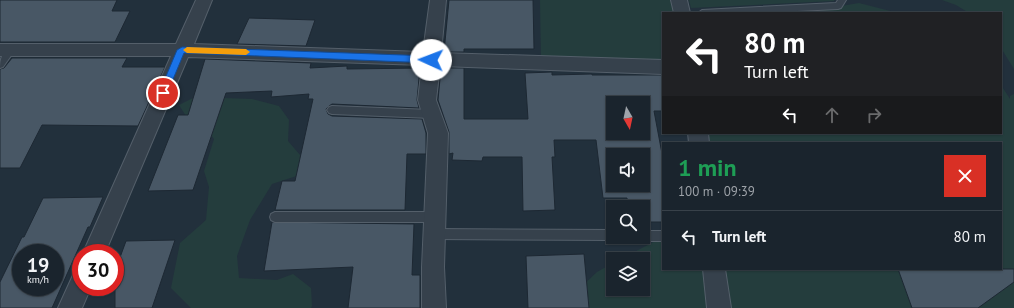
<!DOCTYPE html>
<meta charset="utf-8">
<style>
:root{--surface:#1a242d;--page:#232c35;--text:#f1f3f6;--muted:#9fa4aa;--line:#384149}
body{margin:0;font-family:"PT Sans",sans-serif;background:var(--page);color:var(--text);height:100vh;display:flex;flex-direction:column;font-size:15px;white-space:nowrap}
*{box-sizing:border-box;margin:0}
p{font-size:13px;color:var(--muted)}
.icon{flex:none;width:22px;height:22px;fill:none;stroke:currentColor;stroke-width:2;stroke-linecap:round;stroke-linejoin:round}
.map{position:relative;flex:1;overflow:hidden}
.sheet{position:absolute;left:662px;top:142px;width:340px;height:128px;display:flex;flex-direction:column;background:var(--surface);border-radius:0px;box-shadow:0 1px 3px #0004,0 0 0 1px var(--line)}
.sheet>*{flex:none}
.top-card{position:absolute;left:662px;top:12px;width:340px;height:122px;border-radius:0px;box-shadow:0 1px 3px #0004,0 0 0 1px var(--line);background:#202124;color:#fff;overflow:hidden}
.needle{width:26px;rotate:171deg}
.buttons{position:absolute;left:606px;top:96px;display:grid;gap:8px}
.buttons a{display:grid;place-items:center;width:44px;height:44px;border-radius:0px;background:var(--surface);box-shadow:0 1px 3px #0004,0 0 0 1px var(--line);font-size:20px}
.speed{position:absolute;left:12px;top:244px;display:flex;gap:8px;font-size:20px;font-weight:700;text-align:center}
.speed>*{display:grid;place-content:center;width:52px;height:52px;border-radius:50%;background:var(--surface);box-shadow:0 1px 3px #0004,0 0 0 1px var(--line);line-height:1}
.speed small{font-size:10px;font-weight:400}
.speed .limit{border:6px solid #d22;background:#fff;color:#111}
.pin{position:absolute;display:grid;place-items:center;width:34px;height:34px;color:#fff;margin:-17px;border:2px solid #fff;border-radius:50%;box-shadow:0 1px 4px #0007}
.me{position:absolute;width:44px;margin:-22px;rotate:272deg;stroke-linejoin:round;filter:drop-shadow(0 0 3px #0008)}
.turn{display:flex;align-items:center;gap:14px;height:84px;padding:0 16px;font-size:18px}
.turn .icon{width:52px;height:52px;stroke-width:2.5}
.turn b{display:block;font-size:28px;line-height:34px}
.lanes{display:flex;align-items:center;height:38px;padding:0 16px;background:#0003;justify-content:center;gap:20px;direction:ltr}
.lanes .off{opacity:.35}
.round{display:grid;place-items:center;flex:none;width:42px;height:42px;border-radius:0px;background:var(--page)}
.head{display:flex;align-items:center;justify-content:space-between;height:68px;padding:0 16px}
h1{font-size:24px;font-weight:700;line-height:30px;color:#1e9e55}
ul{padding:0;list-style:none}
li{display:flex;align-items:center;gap:12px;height:52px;padding:0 16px;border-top:1px solid var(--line)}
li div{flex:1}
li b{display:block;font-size:15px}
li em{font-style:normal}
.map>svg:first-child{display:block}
.green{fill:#243d3d}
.building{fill:#485765;stroke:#1d2833;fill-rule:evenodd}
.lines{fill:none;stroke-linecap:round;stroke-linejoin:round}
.lane-casing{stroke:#545f6a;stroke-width:2}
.street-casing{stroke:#545f6a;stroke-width:2}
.lane{fill:#36414c;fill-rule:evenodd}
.street{fill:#36414c;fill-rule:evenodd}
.route{fill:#1a73e8;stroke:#114b97}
.slow{fill:#f59e0b}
</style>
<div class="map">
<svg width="1014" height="308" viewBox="0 0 1014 308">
<rect width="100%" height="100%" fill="#22303c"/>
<g class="green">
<polygon points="540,0 674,0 676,13 663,13 663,62 541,60"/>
<polygon points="689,0 834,0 834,1 691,8"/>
<polygon points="942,0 1014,0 1014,69 1001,48 1001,13 969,13 956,5"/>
<polygon points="859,3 898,13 800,13"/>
<polygon points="1001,85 1010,99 1010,96 1014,94 1014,308 559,308 597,272 613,263 613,289 643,289 643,259 621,259 663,237 663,269 1001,269 1001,143 696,143 699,133 1001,133"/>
<polygon points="195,97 252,99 279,106 289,120 288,141 300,155 331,162 315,170 272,184 250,220 237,256 239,278 277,280 293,274 311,288 312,306 311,308 191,308 171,288 180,243 206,220 209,187 204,171 214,139 206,128 186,116 179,105"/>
</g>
<g class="building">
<polygon points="0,0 117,0 112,11 130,11 115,42 0,42"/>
<polygon points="449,0 533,0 534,49 464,49 464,52 444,52"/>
<polygon points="249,18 315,20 306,46 237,44"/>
<polygon points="12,58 127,58 122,67 165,67 138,126 42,125 20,168 0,168 0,69 4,68"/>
<polygon points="205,59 311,63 310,68 347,66 347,69 420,68 417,100 419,108 332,104 329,106 326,109 328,114 332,116 422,119 426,133 426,154 407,154 405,210 275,210 282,181 295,181 313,99 308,99 309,94 271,97 272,91 226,93 193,190 148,191 178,115 188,115"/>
<path d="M441,68h23v51h64l-3,-46 27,-1v3l40,-1v1h71v36h-9l9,48v63h-20v-15h-15l-1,-9h-24l-7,-58h-42l1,17h-3l3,53 -32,1 -1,-54h-39l-1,4 -30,-1 1,-7 -4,1v-22l-11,-32zM613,103h30v30h-30zM613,155h30v30h-30z"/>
<path d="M103,197l-13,30h-2l-36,81h-52v-26l22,-45h2l19,-39zM21,253h34v34h-34z"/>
<polygon points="272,222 414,224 412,275 420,275 420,308 348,308 353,267 264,271"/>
<polygon points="175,240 152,308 115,308 115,271 126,241"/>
<polygon points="584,254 589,308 528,308 526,256"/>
<polygon points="898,269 1014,269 1014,282 978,308 912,308"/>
</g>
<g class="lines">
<defs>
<g id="lane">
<polygon points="838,0 846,0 841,8 838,9 759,13 698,13 702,10 836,3"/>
<path d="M11,47l4,3 -12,17 -3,1c0,-8 2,-18 11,-21z"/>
<polygon points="332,106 431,110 434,111 436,114 434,117 431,118 332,114 329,113 327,110 329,107"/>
<polygon points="275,212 435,212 439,214 440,217 439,220 435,222 275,222 271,220 270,217 271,214"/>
<polygon points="434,229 613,230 613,237 618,237 613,240 434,239 430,238 429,234 430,230"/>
<polygon points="643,231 663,231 663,241 643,241 639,240 638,237 643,237"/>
</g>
<g id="street">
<polygon points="196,0 212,0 194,44 423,52 430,0 446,0 441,53 663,60 663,74 440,66 436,100 448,133 444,267 446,308 422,308 422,267 428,133 418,100 422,65 188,57 105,253 83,253 171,56 0,56 0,44 176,44"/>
<polygon points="671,0 687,0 690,13 674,13"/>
<polygon points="688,133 708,133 709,143 689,143"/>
<polygon points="703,269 725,269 731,308 707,308"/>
<polygon points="81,272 81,287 91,287 82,308 58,308 73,275"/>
</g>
</defs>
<use href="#lane" class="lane-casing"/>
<use href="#street" class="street-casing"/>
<use href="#lane" class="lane"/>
<use href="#street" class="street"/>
</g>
<polygon class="route" points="182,47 431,56 435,60 431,63 184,53 166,96 160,96 159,93 177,50"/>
<polygon class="slow" points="187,47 246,49 250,52 246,55 187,53 183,50"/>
</svg>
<div class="buttons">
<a><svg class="needle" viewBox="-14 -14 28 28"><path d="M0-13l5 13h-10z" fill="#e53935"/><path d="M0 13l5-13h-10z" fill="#9fa4aa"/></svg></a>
<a><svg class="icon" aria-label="sound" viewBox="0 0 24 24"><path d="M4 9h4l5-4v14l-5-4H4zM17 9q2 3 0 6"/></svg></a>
<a><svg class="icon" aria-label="search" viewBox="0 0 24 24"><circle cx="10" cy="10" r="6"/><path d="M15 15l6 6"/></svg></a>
<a><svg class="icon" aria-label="layers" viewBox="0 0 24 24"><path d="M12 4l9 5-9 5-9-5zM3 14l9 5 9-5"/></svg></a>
</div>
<div class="speed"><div>19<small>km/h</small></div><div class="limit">30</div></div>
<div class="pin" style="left:163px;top:93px;background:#d93025"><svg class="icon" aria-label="arrive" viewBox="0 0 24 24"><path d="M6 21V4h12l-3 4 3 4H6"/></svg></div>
<svg class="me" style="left:431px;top:60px" viewBox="-20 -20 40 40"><circle r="19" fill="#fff"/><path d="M0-13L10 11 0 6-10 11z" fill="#1a73e8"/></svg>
<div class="top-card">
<div class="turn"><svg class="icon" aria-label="left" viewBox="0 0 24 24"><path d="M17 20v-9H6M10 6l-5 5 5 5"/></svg><div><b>80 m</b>Turn left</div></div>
<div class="lanes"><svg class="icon" aria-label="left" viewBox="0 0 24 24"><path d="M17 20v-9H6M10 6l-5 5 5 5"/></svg><svg class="icon off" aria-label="ahead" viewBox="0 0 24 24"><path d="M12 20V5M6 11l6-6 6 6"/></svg><svg class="icon off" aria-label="right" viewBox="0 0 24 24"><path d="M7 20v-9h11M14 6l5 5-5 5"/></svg></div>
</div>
<section class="sheet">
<div class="head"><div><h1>1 min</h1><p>100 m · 09:39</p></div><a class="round" style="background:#d93025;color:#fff"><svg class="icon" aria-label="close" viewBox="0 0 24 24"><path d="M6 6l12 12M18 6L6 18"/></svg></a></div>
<ul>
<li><svg class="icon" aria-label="left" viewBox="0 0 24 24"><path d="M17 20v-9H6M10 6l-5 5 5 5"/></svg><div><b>Turn left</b></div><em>80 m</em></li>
</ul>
</section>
</div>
